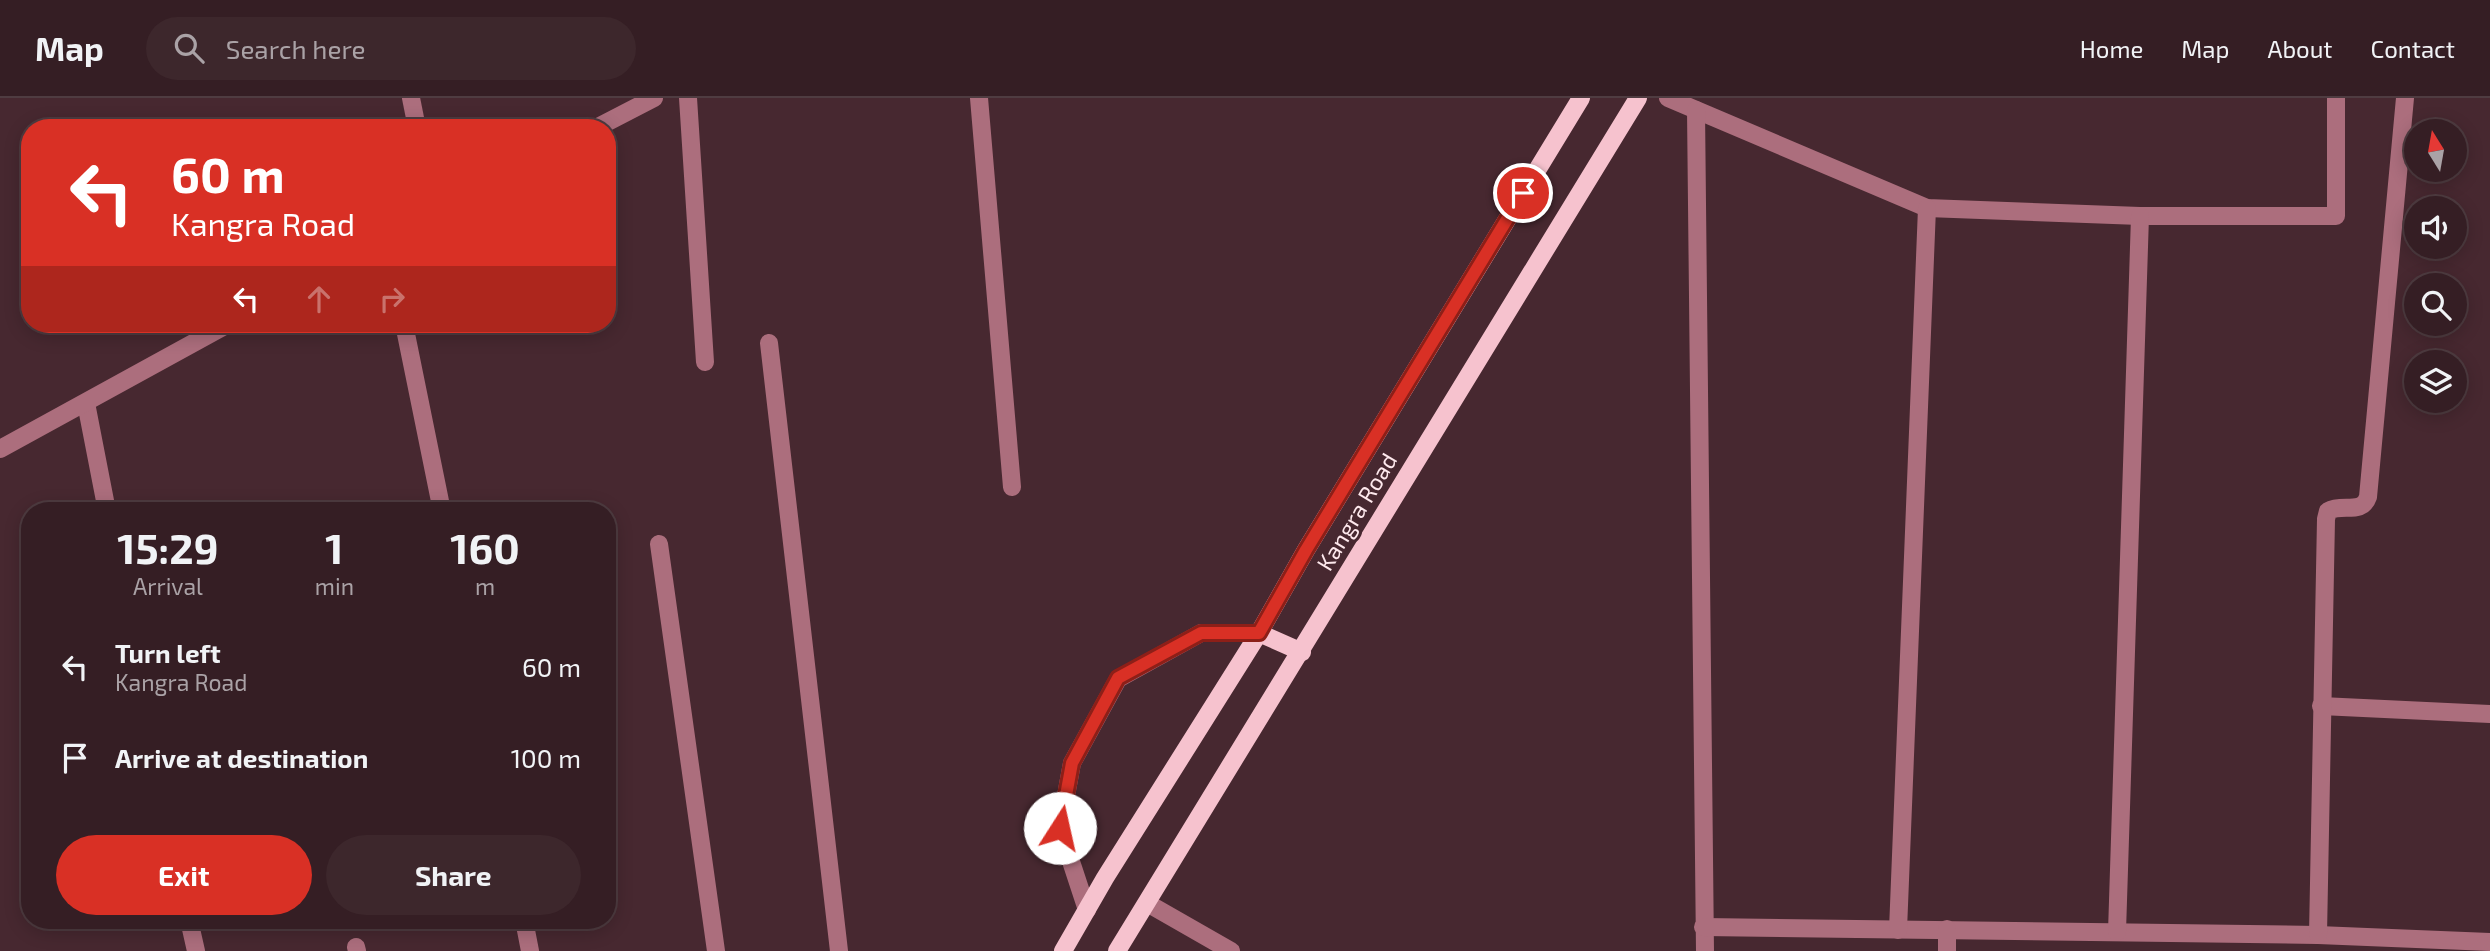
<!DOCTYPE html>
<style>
:root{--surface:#351e24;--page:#3d272c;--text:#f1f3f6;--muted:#aaa2a6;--line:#4f3c41;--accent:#d93025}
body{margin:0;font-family:"Exo 2",sans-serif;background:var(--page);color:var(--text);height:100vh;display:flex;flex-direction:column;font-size:26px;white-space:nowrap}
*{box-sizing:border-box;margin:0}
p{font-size:23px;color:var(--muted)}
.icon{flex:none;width:38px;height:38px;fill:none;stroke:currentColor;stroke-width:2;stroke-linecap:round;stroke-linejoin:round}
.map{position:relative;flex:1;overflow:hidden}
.sheet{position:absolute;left:21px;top:404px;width:595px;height:427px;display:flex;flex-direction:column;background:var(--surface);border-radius:28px;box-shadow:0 4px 18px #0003,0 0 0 2px var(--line)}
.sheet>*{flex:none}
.banner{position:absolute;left:21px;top:21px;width:595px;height:214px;border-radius:28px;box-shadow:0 4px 18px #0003,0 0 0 2px var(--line);background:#d93025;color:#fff;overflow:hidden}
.needle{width:46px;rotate:349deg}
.tools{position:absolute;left:2404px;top:21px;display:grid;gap:14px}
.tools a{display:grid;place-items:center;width:63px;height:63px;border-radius:50%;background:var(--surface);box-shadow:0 4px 18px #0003,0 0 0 2px var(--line);font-size:35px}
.pin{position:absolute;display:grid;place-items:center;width:60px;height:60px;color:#fff;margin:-30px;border:4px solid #fff;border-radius:50%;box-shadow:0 2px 7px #0007}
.me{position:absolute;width:77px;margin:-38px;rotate:10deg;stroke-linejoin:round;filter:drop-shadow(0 0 5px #0008)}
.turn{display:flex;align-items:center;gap:24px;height:147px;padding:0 35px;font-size:32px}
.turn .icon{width:91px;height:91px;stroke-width:2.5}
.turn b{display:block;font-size:49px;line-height:60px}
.lanes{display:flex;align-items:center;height:66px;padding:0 35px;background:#0003;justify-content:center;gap:35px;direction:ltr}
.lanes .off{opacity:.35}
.eta{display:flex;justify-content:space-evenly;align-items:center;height:119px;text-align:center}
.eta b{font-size:42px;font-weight:700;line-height:49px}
.button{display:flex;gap:14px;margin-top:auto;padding:14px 35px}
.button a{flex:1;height:80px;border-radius:42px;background:var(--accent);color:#fff;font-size:28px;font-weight:700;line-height:80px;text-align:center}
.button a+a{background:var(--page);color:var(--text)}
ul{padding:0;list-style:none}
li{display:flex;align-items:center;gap:21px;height:91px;padding:0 35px}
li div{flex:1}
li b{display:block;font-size:26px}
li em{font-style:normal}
header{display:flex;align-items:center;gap:42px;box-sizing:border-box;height:98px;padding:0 35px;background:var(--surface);border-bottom:2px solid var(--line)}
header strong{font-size:33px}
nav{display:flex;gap:38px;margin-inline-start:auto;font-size:24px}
.search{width:490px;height:63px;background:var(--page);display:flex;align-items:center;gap:18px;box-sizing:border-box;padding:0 24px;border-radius:38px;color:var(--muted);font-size:26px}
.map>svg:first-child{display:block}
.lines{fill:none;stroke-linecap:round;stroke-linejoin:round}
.minor{stroke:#ac6e7d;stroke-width:18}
.major{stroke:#f6c2ce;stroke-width:18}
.route-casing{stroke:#8d1f18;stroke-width:18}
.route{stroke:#d93025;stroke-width:12}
.labels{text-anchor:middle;stroke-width:6;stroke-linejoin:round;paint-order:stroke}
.street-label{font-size:23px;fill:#fee9ed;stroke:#472830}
</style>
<header>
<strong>Map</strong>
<div class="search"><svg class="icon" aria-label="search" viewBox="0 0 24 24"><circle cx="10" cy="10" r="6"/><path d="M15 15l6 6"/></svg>Search here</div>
<nav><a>Home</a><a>Map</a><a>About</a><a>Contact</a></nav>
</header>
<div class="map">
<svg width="2490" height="853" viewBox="0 0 2490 853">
<rect width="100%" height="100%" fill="#472830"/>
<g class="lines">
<g class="minor">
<polyline points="411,0 417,30"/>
<polyline points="688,0 705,264"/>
<polyline points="979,0 1012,389"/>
<polyline points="1668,0 1927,110 2140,118 2336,118 2336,0"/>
<polyline points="1696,12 1705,853"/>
<polyline points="596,30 654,0"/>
<polyline points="404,226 442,413"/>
<polyline points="769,245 839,853"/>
<polyline points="86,305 107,413"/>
<polyline points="0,351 228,226"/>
<polyline points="659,446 716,853"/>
<polyline points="2321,608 2490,616"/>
<polyline points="1147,805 1231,853"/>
<polyline points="1087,812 1060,730 1072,665 1118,581 1201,535 1259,535"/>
<polyline points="189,822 196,853"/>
<polyline points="524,822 530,853"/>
<polyline points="1703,829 2318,837 2490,844"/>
<polyline points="1947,831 1947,853"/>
<polyline points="1898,832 1927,110"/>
<polyline points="2117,834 2140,118"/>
<path d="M2318,837l8,-416 2,-8c14,-8 34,4 40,-14l37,-399"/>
<polyline points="356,849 357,853"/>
</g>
<g class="major">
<polyline points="1259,535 1302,554"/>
<polyline points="1063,853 1105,780 1259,535 1306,452 1581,0"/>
<polyline points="1117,853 1638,0"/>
</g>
</g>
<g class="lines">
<defs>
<polyline id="route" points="1060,730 1072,665 1118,580 1201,535 1259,535 1306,452 1523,95"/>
</defs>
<use href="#route" class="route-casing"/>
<use href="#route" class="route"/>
</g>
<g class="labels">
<g class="street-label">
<text transform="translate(1357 414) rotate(-59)" y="8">Kangra Road</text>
</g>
</g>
</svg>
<div class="tools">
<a><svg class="needle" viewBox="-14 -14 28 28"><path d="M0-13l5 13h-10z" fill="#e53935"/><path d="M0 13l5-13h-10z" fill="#aaa2a6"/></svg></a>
<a><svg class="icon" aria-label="sound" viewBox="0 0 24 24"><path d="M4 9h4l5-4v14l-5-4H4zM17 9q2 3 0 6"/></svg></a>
<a><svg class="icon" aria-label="search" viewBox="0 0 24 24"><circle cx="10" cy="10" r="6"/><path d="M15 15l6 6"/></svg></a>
<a><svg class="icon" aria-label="layers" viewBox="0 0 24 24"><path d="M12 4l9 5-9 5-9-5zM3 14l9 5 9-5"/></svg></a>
</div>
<div class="pin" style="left:1523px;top:95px;background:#d93025"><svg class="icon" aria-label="arrive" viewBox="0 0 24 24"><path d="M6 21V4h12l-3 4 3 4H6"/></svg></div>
<svg class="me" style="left:1060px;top:730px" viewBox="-20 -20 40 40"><circle r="19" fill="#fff"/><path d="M0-13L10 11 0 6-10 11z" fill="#d93025"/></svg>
<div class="banner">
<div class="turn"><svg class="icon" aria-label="left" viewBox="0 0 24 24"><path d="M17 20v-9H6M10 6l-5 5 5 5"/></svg><div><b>60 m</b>Kangra Road</div></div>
<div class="lanes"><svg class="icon" aria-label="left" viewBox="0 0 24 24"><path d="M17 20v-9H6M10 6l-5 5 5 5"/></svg><svg class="icon off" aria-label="ahead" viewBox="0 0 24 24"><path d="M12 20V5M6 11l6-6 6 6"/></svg><svg class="icon off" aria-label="right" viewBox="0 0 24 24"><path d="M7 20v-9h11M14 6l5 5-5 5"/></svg></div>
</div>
<section class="sheet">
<div class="eta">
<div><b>15:29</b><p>Arrival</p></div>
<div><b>1</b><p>min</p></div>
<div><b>160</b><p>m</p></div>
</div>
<ul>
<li><svg class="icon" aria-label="left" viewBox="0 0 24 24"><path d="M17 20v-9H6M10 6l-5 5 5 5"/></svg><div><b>Turn left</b><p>Kangra Road</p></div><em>60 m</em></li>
<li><svg class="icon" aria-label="arrive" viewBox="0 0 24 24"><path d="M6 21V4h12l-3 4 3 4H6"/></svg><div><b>Arrive at destination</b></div><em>100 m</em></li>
</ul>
<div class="button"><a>Exit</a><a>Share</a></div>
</section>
</div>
